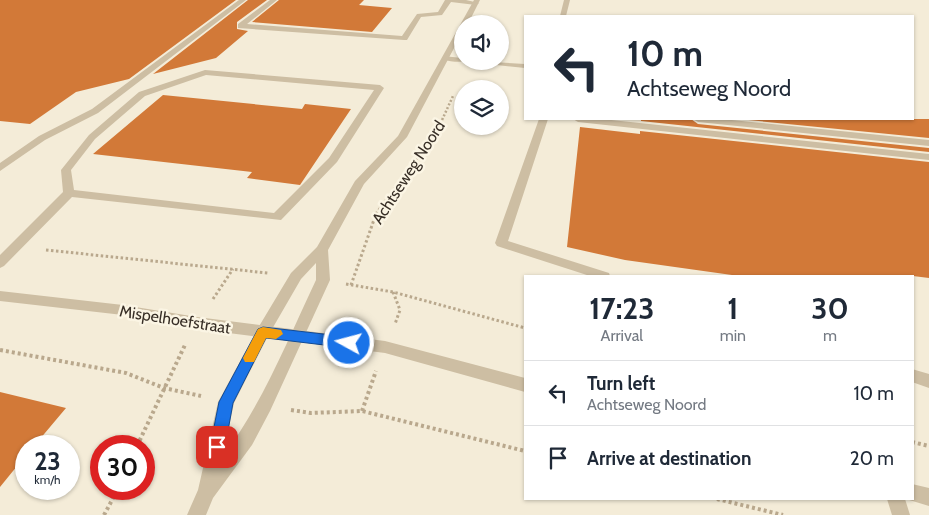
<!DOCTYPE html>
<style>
:root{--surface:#fff;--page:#f2f2f3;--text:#1f2937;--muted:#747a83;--line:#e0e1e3}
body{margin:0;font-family:Cabin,sans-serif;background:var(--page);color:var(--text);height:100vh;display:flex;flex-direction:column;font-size:19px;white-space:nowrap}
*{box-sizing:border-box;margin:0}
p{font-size:16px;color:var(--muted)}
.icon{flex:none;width:28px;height:28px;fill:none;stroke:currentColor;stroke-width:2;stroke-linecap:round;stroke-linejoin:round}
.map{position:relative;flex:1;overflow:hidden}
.sheet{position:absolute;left:524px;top:275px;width:390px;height:225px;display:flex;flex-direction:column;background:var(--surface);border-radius:0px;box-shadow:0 1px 4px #0004}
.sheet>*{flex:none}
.guide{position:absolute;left:524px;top:15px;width:390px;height:105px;border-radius:0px;box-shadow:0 1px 4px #0004;background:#fff;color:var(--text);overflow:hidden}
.fabs{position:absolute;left:454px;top:15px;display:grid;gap:10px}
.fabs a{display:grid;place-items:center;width:55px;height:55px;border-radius:50%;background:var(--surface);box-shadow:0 1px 4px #0004;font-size:25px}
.speed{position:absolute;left:15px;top:435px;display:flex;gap:10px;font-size:25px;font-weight:700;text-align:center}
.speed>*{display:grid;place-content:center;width:65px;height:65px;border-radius:50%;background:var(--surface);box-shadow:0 1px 4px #0004;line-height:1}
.speed small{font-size:12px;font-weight:400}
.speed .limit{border:8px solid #d22;background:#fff;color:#111}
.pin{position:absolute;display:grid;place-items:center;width:42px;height:42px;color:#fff;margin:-21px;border-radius:10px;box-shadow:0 2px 8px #0006}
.me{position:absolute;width:55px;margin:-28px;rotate:277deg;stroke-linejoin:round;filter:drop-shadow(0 0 4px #0008)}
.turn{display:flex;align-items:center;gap:18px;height:105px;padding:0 20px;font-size:22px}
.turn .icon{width:65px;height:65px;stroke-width:2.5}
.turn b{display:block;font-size:35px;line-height:42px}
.eta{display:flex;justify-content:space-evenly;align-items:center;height:85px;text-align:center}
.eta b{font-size:30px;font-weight:700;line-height:35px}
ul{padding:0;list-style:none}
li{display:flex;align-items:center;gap:15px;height:65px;padding:0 20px;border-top:1px solid var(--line)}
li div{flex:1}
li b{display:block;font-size:19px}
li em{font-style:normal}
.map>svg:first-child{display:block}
.building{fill:#d27938}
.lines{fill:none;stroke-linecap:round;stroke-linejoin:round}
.path-far2{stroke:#b9a88d;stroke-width:2.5;stroke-dasharray:2 2;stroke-linecap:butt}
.path-far1{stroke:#b9a88d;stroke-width:3;stroke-dasharray:2.5 2.5;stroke-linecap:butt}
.path{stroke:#b9a88d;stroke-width:4;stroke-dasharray:3 3;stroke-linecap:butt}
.service{fill:#cdbea3;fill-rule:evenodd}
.minor{fill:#cdbea3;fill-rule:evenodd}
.tertiary{fill:#cdbea3;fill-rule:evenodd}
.route{fill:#1a73e8;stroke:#114b97}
.slow{fill:#f59e0b}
.labels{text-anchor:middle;stroke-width:5;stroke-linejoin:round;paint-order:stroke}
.street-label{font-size:16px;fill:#372e26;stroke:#fbf5e4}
</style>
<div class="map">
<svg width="929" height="515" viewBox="0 0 929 515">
<rect width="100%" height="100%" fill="#f4ecd8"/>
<g class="building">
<polygon points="0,0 236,0 129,79 76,92 30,124 0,121"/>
<polygon points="248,0 267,0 237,22 237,29 248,31 216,58 153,74"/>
<polygon points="279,0 364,0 359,5 392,8 372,32 252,22"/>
<polygon points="163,95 302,109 305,104 351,109 300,185 247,178 252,172 93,154"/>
<polygon points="641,119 691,119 698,124 929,148 929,152 641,121"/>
<polygon points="738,119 929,119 929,138"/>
<polygon points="580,127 640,134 640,131 929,162 929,278 913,276 739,276 625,260 567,247"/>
<polygon points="0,392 66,408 34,446 26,446 26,455 0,487"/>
</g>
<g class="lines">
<polyline class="path-far2" points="392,192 437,131 453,96"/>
<g class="path-far1">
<polyline points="46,250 268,273"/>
<polyline points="346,284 393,292 525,328"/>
<polyline points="351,285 376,214 393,191"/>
<polyline points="393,292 400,310 395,324"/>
<polyline points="213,299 233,269"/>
</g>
<g class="path">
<polyline points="0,350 126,373 164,388 201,396"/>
<polyline points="291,410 311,413 362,411 525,451"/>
<polyline points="362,411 376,371"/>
<polyline points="912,442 929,446"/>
<polyline points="137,446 185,345"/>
<polyline points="717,499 783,515"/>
<polyline points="104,515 118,489"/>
</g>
<g class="service">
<polygon points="239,0 246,0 98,113 45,140 0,171 0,163 39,136 92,109"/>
<polygon points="270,0 277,0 247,24 402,36 417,14 438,12 445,0 466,0 479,3 476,5 451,2 442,15 421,17 407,40 404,40 238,28 238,24"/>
<polygon points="564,0 570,0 566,16 560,16"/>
<path d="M443,56l19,2v3h3c-6,2 -15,0 -22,-1z"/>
<polygon points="474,61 525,64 525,68 478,63"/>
<path d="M205,70l175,15 4,3 -47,74 -56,58 -209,-23 -68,69 -4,2v-13l63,-63 -2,-22 28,-35 50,-43zM206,75l168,15 -45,68 -55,55 -200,-23 -3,-20 24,-31 50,-43z"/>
<polygon points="539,119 548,119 508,241 609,273 610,276 590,276 497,246 495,243"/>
<polygon points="573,119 602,119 929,154 929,160 578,122"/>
<polygon points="693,119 722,119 929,140 929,146 698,122"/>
<polygon points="912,369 929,374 929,388 912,382"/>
<polygon points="887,499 905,499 910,515 892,515"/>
</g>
<g class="minor">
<polygon points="0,291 123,305 197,317 385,341 525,378 525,392 385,353 197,329 123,315 0,301"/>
<polygon points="912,484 929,488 929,506 906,499 912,499"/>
</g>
<path class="tertiary" d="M474,0h6l-12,24h-6v9l-55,104 -43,47 -36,66 2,30 -60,131 -18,34 -39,53 -7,17h-19l11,-25 20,-88 40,-74 33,-55 26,-26 38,-66 43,-45zM316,263v17c-28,59 -53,123 -93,176l11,-53 34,-67 33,-57z"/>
</g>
<polygon class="route" points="263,327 349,337 356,343 349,348 266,338 233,403 225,447 223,452 217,454 212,452 210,447 219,402 258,329"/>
<polygon class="slow" points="263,327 281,330 283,334 276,339 266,338 254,362 245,362 243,358 245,354 258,329"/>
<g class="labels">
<g class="street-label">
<text transform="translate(408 172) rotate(-57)" y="6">Achtseweg Noord</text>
<text transform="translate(175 319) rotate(9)" y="6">Mispelhoefstraat</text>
</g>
</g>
</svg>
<div class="fabs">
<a><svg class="icon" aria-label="sound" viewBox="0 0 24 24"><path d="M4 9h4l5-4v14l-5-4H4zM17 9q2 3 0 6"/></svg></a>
<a><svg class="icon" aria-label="layers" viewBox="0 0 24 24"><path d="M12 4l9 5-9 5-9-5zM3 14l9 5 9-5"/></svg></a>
</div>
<div class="speed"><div>23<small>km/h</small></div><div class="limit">30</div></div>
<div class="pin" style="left:217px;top:447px;background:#d93025"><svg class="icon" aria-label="arrive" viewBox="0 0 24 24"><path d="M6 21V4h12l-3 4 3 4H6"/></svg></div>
<svg class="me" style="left:349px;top:343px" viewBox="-20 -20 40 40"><circle r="17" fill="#1a73e8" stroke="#fff" stroke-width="3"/><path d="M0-11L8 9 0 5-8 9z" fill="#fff"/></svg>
<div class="guide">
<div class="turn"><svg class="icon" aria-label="left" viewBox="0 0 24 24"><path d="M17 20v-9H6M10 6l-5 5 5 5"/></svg><div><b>10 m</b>Achtseweg Noord</div></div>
</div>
<section class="sheet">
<div class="eta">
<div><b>17:23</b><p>Arrival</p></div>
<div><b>1</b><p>min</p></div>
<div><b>30</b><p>m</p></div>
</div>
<ul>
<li><svg class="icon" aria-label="left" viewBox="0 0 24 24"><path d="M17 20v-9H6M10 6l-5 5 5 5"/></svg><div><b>Turn left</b><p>Achtseweg Noord</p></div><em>10 m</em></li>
<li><svg class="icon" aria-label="arrive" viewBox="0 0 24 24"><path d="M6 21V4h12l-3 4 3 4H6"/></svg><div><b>Arrive at destination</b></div><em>20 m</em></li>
</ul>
</section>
</div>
